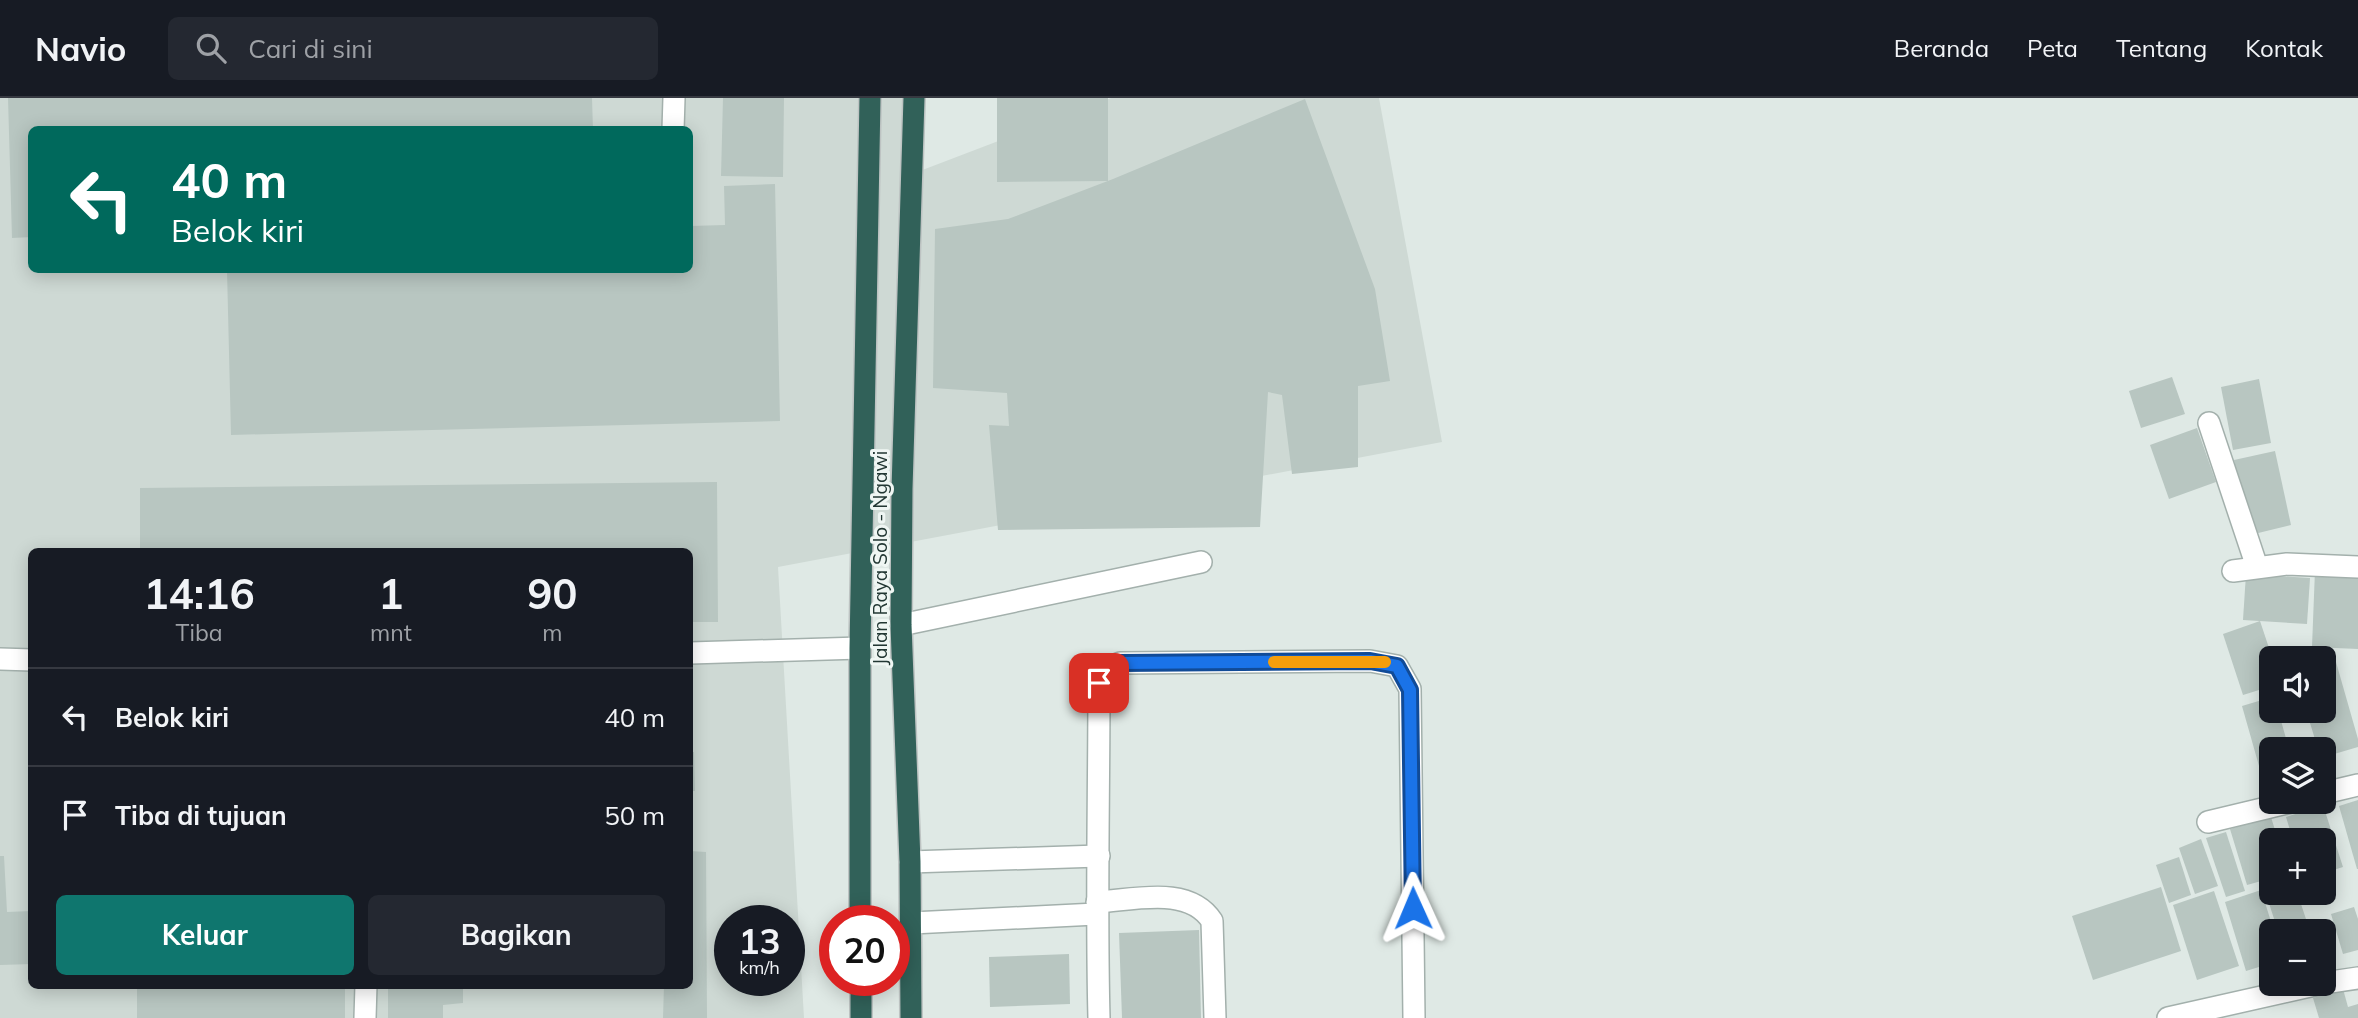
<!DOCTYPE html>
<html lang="id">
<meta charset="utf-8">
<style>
:root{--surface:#171b24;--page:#242831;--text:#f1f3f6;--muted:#9ea1a6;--line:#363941;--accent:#0f766e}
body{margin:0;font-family:Mulish,sans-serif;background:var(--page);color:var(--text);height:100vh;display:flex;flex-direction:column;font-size:26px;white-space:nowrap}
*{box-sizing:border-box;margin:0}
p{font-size:23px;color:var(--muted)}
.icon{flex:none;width:38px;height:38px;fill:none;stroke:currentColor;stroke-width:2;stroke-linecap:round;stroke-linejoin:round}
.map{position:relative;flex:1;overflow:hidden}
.sheet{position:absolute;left:28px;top:450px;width:665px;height:441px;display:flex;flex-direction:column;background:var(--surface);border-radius:10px;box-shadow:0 4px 18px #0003}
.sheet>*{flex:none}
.hud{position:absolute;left:28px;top:28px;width:665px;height:147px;border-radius:10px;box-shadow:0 4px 18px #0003;background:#00695c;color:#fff;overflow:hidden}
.fabs{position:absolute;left:2259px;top:548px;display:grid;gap:14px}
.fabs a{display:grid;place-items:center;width:77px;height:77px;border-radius:10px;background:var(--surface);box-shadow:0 4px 18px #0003;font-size:35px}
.speed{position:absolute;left:714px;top:807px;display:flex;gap:14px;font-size:35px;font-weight:700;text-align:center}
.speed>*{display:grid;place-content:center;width:91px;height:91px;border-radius:50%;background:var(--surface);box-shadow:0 4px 18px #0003;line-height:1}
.speed small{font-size:18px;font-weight:400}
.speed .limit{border:10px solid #d22;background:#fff;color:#111}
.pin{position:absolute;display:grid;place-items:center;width:60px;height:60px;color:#fff;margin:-30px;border-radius:14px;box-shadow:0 4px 10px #0006}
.me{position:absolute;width:77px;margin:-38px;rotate:359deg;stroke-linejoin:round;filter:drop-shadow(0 0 5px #0008)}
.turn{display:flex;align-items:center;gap:24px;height:147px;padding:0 28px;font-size:32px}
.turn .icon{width:91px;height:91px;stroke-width:2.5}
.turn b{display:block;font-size:49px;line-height:60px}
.eta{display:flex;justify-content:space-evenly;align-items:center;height:119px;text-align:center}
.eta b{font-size:42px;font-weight:700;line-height:49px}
.button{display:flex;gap:14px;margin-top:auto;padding:14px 28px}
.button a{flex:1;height:80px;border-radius:10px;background:var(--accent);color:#fff;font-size:28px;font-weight:700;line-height:80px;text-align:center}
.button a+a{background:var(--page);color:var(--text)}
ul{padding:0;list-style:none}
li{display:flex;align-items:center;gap:21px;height:98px;padding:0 28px;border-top:2px solid var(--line)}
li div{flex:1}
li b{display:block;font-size:26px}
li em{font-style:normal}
header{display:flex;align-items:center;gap:42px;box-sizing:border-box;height:98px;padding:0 35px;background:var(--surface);border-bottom:2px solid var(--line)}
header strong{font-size:33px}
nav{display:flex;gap:38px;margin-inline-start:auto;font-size:24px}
.search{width:490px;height:63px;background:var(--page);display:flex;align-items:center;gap:18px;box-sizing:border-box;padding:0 24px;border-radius:10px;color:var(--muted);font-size:26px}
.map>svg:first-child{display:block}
.built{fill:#ced9d4;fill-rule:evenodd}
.building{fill:#b8c6c1}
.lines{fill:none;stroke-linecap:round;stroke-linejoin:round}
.minor-casing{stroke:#a3b0ac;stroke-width:24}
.highway-casing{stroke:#bdc3c2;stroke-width:24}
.minor{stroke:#fff;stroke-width:21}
.highway{stroke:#316159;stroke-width:21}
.route-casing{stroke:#114b97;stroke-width:18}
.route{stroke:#1a73e8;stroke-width:12}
.slow{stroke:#f59e0b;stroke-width:12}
.labels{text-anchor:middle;stroke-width:6;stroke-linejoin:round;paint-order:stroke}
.street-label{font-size:19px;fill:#223733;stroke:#eff6f3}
</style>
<header>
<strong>Navio</strong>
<div class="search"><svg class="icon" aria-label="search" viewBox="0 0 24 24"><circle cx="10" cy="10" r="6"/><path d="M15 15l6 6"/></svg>Cari di sini</div>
<nav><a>Beranda</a><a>Peta</a><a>Tentang</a><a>Kontak</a></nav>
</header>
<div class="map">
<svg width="2358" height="920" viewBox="0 0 2358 920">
<rect width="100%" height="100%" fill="#dfe9e5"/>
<path class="built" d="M0,0h910l2,76 199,-76h268l63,344 -664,125 26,451h-804zM32,32h658v140h-658zM32,453h658v434h-658zM730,822h59v60h-59z"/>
<g class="building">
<polygon points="8,0 592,0 593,32 32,32 32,139 12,140"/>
<polygon points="723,0 784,0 783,79 721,78"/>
<polygon points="997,0 1108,0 1108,83 997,84"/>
<polygon points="1305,1 1375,191 1390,283 1358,288 1358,369 1292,376 1282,297 1268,294 1260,429 998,432 989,327 1009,328 1007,295 933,290 935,131 1008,121 1113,81"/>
<polygon points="775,86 780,323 231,337 227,172 690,172 690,128 725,127 724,88"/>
<polygon points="2172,279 2185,316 2141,330 2129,293"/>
<polygon points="2259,281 2271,345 2233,352 2221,289"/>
<polygon points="2197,330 2216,384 2169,401 2150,347"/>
<polygon points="2275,353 2291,427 2250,437 2234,362"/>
<polygon points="717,384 718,524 690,524 690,453 140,453 140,390"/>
<polygon points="2315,472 2358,474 2358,551 2312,549"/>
<polygon points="2246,476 2310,480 2307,526 2243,522"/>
<polygon points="2260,523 2272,559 2272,588 2243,597 2223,536"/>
<polygon points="2334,557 2358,641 2358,649 2324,659 2324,651 2318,651 2306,612 2324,612 2324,559"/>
<polygon points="2272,599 2272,612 2278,612 2289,651 2272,651 2272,672 2261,675 2242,608"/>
<polygon points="690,654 694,654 695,693 690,693"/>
<polygon points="2358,702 2358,771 2357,771 2339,708"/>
<polygon points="2323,707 2343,769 2324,775 2324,742 2293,742 2286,719"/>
<polygon points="2271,719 2278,742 2272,742 2272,780 2247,787 2230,731"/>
<polygon points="2226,734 2245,793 2226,799 2206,740"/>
<polygon points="2201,741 2218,788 2195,796 2179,750"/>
<polygon points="690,753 706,754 707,920 663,920 664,887 690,887"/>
<polygon points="0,758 4,758 7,814 32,813 32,866 0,867"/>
<polygon points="2179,759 2191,797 2169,805 2156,767"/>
<polygon points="2161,789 2181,853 2093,882 2072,818"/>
<polygon points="2272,791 2272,794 2297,794 2310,833 2278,833 2265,793"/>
<polygon points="2261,792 2274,833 2272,833 2272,865 2246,873 2225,804"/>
<polygon points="2214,793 2239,868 2197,882 2173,807"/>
<polygon points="2354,809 2358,821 2358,852 2343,856 2331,816"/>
<polygon points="1199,832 1201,920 1122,920 1119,835"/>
<polygon points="1069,856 1070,906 990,909 989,859"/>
<rect x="137" y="887" width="208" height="33"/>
<polygon points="388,887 463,887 463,905 443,907 443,920 388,920"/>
<polygon points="2343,891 2348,909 2358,906 2358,920 2319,920 2313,900"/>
</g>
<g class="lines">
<defs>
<g id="minor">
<polyline points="673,32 674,0"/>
<polyline points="2209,325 2257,469"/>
<polyline points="2233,473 2287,466 2358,469"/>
<polyline points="901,527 1201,464"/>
<polyline points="690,555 860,550"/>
<polyline points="0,561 32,562"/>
<polyline points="2324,695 2358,687"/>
<polyline points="2208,724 2291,704"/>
<polyline points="910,764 1099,758"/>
<path d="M1097,804c37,-2 92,-17 115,19l3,97"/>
<polyline points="912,825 1096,816"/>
<polyline points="2324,885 2358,880"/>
<polyline points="365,920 366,887"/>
<path d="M1099,920c-3,-112 0,-223 0,-335 5,-11 10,-16 21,-20l250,-2 27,5 13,23 4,329"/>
<polyline points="2168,920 2319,886"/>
</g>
<g id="highway">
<polyline points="860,822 860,550 870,0"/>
<polyline points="861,882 861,920"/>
<polyline points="911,920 910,764 901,527 902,391 914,0"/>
</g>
</defs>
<use href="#minor" class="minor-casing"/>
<use href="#highway" class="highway-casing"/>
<use href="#minor" class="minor"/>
<use href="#highway" class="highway"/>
</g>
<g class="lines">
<defs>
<polyline id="route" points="1099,585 1110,569 1120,565 1370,563 1397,568 1410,592 1413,810"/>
</defs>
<use href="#route" class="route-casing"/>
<use href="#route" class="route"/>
<polyline class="slow" points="1274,564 1385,564"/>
</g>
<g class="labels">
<g class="street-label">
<text transform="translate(880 460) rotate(-90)" y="7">Jalan Raya Solo - Ngawi</text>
</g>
</g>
</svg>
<div class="fabs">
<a><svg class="icon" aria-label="sound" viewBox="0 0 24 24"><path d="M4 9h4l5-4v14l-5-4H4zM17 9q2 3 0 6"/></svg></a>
<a><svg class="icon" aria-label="layers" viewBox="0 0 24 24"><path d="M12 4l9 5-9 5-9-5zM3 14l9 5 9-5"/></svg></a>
<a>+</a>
<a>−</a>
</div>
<div class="speed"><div>13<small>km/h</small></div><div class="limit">20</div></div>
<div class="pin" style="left:1099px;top:585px;background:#d93025"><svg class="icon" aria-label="arrive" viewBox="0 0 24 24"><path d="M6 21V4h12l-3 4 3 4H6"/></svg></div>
<svg class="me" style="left:1413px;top:810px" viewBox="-20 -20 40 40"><path d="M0-17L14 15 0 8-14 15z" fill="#1a73e8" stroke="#fff" stroke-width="4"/></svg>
<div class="hud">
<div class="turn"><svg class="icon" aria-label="left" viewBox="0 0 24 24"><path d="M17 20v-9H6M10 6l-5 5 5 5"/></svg><div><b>40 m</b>Belok kiri</div></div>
</div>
<section class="sheet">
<div class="eta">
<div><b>14:16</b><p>Tiba</p></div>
<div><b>1</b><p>mnt</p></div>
<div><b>90</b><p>m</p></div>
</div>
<ul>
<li><svg class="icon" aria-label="left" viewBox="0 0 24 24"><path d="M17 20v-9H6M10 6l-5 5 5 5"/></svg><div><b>Belok kiri</b></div><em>40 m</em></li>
<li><svg class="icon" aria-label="arrive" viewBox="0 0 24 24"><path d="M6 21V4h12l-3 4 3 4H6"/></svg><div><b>Tiba di tujuan</b></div><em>50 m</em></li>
</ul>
<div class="button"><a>Keluar</a><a>Bagikan</a></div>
</section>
</div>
